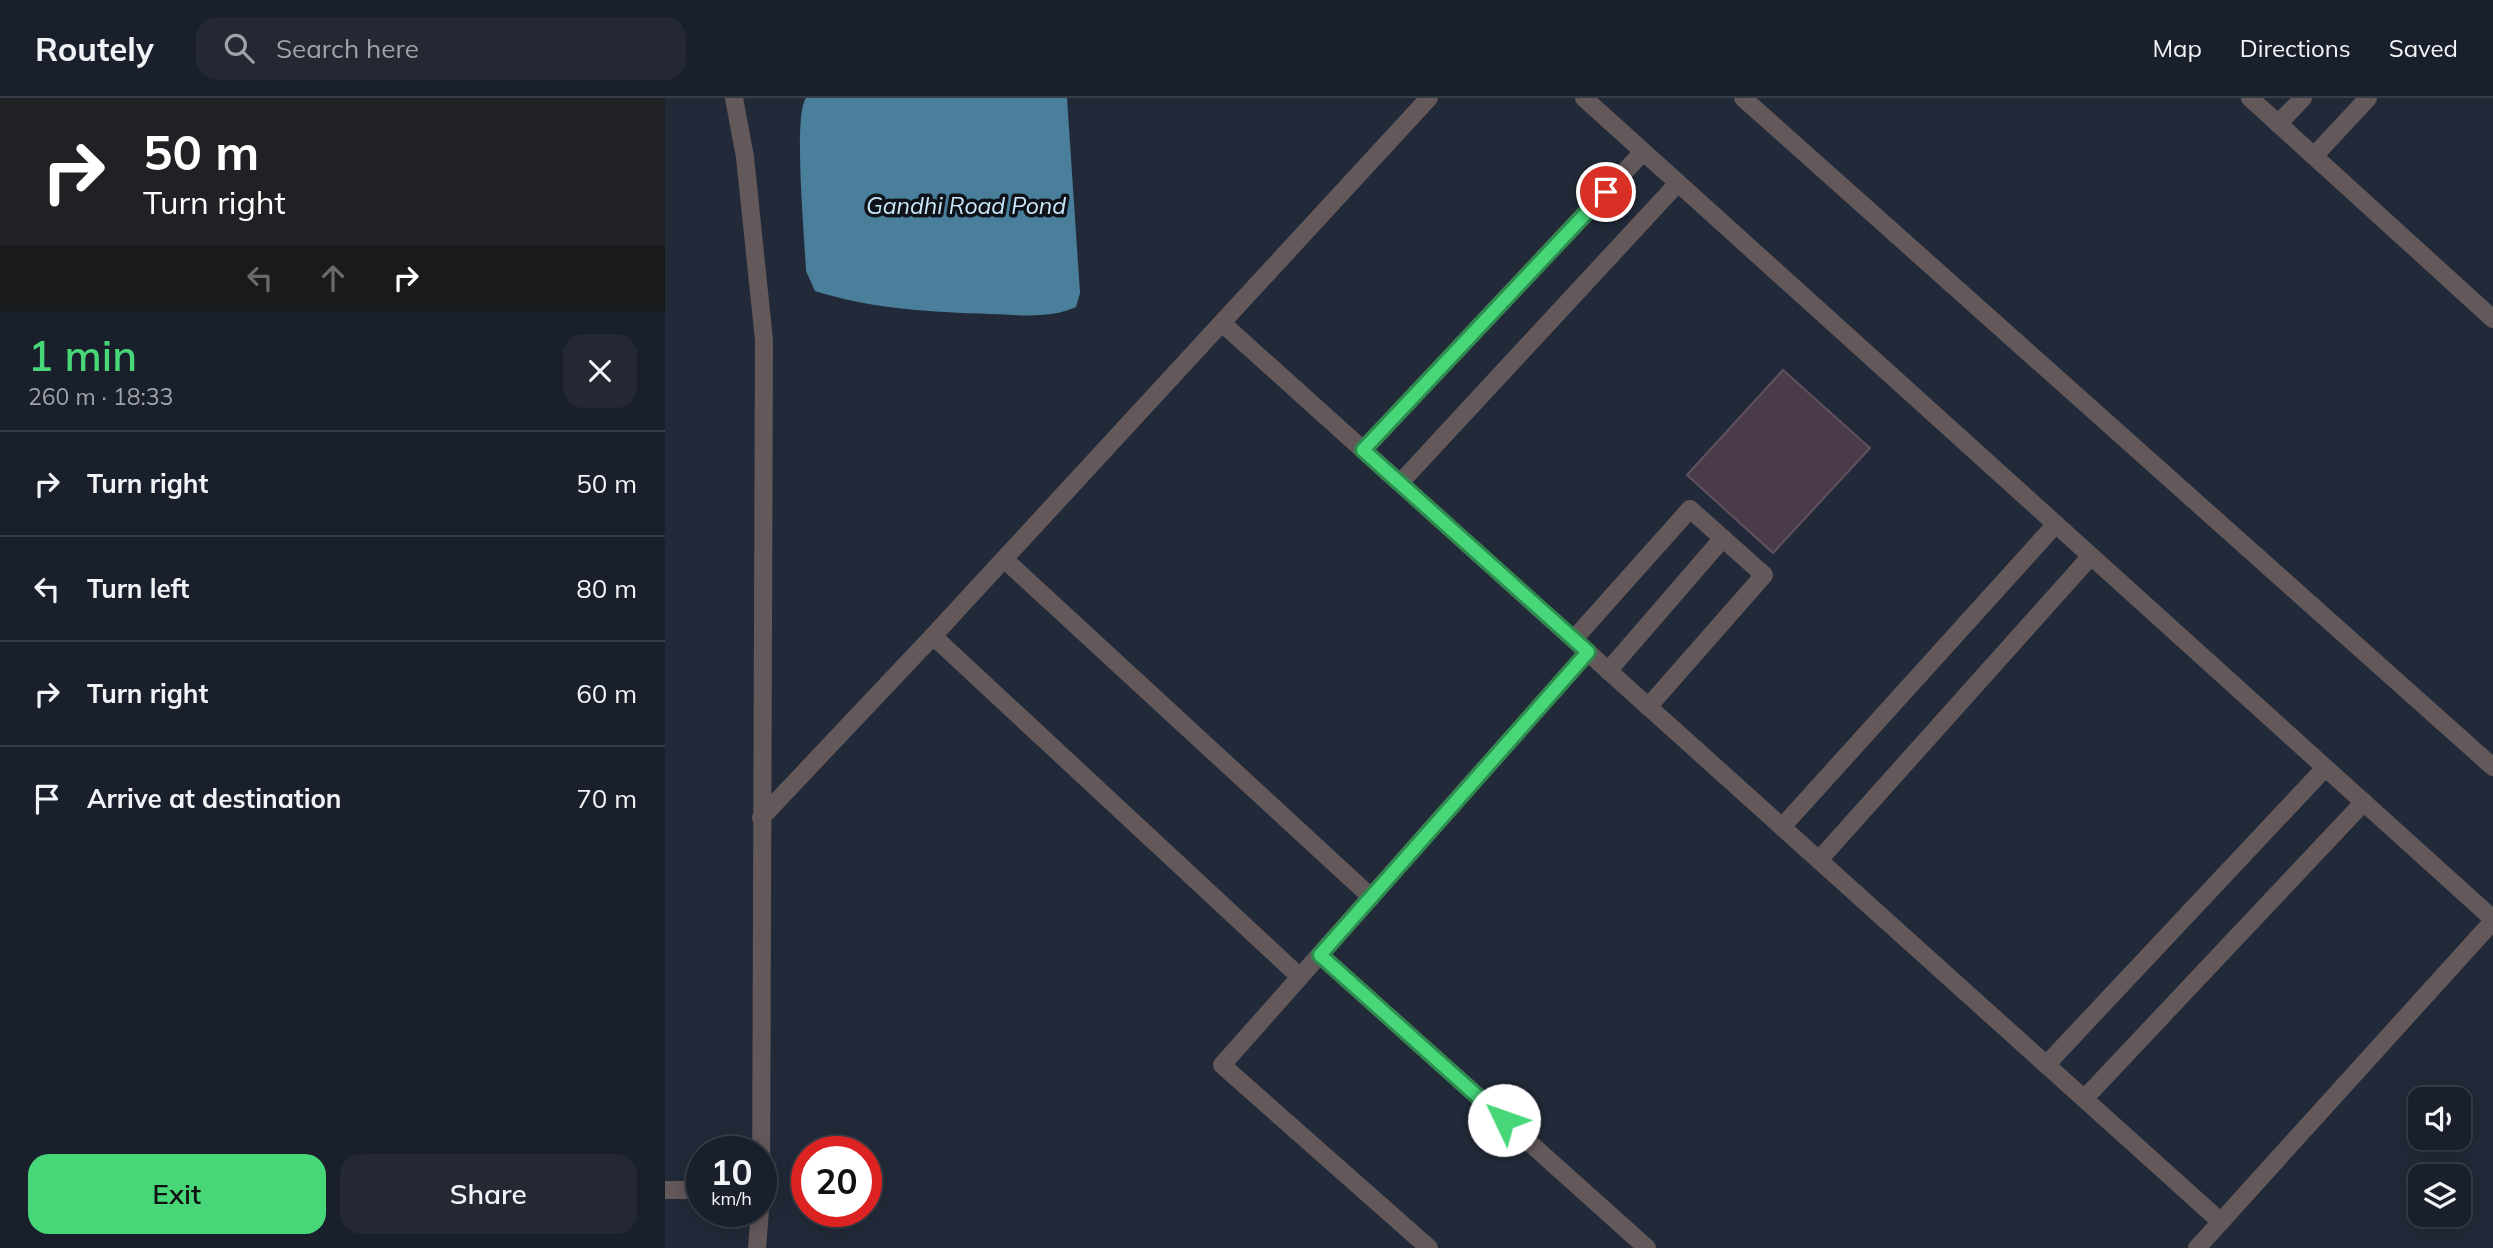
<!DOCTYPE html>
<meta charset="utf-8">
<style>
:root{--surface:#1a202b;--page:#232833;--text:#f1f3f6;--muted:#9fa3a9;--line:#383e47;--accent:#47d779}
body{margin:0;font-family:Mulish,sans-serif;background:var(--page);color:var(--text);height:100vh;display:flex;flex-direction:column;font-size:26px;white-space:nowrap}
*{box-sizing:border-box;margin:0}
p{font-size:23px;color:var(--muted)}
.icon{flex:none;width:38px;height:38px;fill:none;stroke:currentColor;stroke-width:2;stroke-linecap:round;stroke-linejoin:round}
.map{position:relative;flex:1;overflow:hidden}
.side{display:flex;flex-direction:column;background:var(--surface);width:665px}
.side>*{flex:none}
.top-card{background:#202124;color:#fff;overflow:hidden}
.controls{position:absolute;left:1743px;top:989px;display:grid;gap:14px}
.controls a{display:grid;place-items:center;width:63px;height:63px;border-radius:14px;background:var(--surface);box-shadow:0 4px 18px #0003,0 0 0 2px var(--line);font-size:35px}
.speed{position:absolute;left:21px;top:1038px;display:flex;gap:14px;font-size:35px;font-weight:700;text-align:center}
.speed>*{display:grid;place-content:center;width:91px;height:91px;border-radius:50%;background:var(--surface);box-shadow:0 4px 18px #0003,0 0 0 2px var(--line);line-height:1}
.speed small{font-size:18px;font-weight:400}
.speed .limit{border:10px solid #d22;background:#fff;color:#111}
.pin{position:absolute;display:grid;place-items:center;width:60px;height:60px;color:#fff;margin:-30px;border:4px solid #fff;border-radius:50%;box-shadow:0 2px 7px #0007}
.me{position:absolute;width:77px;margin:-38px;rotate:312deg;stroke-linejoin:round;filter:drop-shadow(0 0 5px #0008)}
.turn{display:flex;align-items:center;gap:24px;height:147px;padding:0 28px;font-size:32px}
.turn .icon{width:91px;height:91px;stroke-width:2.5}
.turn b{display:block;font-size:49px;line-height:60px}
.lanes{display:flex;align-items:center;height:66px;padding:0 28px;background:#0003;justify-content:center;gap:35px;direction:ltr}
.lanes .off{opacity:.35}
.round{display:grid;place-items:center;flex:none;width:74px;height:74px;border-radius:21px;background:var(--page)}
.overview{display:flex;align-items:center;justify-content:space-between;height:119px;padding:0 28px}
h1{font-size:42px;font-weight:600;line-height:52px;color:var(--accent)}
.button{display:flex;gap:14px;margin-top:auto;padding:14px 28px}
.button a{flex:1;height:80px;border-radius:21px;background:var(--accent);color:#111;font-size:28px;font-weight:600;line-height:80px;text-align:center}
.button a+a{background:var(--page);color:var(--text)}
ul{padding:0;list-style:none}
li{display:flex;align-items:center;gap:21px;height:105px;padding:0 28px;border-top:2px solid var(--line)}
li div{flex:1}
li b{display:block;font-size:26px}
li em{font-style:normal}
header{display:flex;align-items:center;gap:42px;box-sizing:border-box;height:98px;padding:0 35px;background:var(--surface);border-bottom:2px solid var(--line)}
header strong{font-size:33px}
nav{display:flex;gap:38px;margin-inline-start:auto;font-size:24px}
.search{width:490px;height:63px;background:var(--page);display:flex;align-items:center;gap:18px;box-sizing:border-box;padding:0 24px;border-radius:21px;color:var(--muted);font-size:26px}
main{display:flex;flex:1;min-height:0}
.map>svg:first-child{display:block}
.water{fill:#4a7f9b}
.building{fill:#4a3b49;stroke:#61515f;stroke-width:2}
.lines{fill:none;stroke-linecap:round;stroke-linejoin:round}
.minor{stroke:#63585a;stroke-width:18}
.route-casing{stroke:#2e8c4f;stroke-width:18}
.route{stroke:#47d779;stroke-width:12}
.labels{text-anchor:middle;stroke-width:7;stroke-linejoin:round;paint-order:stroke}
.water-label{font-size:23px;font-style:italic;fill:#cae8fa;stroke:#0f1219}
</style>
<header>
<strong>Routely</strong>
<div class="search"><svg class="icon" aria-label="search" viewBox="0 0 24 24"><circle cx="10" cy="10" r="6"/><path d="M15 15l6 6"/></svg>Search here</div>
<nav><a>Map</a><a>Directions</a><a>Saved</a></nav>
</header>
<main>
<section class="side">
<div class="top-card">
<div class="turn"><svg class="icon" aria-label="right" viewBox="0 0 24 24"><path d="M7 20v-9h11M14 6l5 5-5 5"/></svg><div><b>50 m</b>Turn right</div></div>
<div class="lanes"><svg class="icon off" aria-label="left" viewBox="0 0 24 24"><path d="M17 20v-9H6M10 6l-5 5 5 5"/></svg><svg class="icon off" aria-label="ahead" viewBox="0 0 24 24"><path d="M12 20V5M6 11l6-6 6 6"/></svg><svg class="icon" aria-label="right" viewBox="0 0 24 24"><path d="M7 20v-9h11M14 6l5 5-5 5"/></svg></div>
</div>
<div class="overview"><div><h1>1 min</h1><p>260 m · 18:33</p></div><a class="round"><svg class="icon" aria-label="close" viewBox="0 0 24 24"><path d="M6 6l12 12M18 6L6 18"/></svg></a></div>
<ul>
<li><svg class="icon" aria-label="right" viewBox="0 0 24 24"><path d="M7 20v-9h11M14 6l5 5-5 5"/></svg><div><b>Turn right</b></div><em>50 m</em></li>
<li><svg class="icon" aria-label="left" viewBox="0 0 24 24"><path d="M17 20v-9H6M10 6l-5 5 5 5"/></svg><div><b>Turn left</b></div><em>80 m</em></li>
<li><svg class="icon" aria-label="right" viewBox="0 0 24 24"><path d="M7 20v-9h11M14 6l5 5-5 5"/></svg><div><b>Turn right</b></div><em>60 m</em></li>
<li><svg class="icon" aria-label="arrive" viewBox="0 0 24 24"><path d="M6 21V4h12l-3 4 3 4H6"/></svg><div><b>Arrive at destination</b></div><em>70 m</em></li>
</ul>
<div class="button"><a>Exit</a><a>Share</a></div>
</section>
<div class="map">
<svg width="1828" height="1150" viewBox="0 0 1828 1150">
<rect width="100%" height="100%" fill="#222a39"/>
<path class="water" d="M141,0h261l13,195 -4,14c-27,12 -56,8 -85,7 -60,-2 -119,-5 -176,-23l-9,-20c-1,-29 -13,-156 0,-173z"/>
<polygon class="building" points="1118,272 1205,350 1108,455 1022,377"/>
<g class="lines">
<g class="minor">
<polyline points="69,0 80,59 99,242 96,1099"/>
<polyline points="919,0 1828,821"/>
<polyline points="1078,0 1828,669"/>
<polyline points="1585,0 1828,221"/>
<polyline points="1613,26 1638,0"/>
<polyline points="1649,58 1703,0"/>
<polyline points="557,225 1556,1124"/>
<polyline points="698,352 978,54"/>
<polyline points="735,385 1013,85"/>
<polyline points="339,461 706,799"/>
<polyline points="268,538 635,879"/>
<polyline points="909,541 1025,411 1099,477 983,609"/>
<polyline points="943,573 1058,440"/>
<polyline points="96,720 268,538 764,0"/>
<polyline points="1117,729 1391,426"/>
<polyline points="1154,762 1426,458"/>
<polyline points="655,857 982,1150"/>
<polyline points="1381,967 1660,670"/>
<polyline points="1419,1001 1699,704"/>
<polyline points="0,1092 37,1092"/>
<polyline points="92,1150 95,1113"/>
<polyline points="764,1150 557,967 923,554"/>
<polyline points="1532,1150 1828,823"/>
</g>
</g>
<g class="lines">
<defs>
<polyline id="route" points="839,1022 655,857 923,554 698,352 941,94"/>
</defs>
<use href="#route" class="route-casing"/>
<use href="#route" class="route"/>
</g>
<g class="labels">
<g class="water-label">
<text x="301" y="116">Gandhi Road Pond</text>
</g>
</g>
</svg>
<div class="controls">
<a><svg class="icon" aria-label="sound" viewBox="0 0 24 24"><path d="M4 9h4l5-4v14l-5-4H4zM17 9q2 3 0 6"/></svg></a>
<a><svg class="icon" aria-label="layers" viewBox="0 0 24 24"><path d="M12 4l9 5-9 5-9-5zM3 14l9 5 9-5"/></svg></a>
</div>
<div class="speed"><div>10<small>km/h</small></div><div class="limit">20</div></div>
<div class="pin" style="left:941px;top:94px;background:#d93025"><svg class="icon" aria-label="arrive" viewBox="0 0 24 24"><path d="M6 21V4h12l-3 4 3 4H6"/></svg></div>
<svg class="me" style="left:839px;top:1022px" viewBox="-20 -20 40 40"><circle r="19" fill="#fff"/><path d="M0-13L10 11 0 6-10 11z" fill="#47d779"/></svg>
</div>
</main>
